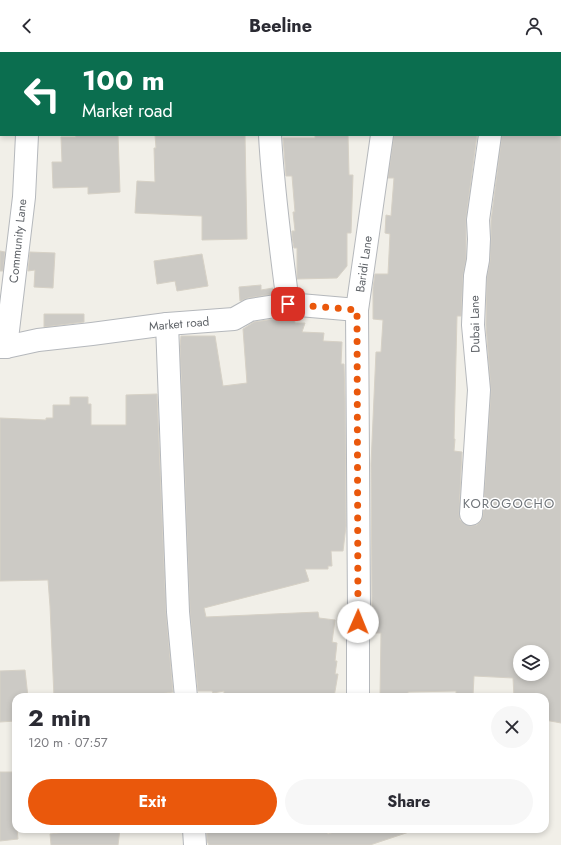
<!DOCTYPE html>
<meta charset="utf-8">
<style>
:root{--surface:#fff;--page:#f7f7f7;--text:#2b2b33;--muted:#7c7c81;--accent:#ea580c}
body{margin:0;font-family:Jost,sans-serif;background:var(--page);color:var(--text);height:100vh;display:flex;flex-direction:column;font-size:15px;white-space:nowrap}
*{box-sizing:border-box;margin:0}
p{font-size:13px;color:var(--muted)}
.icon{flex:none;width:22px;height:22px;fill:none;stroke:currentColor;stroke-width:2;stroke-linecap:round;stroke-linejoin:round}
.map{position:relative;flex:1;overflow:hidden}
.drawer{position:absolute;left:12px;top:641px;width:537px;height:140px;display:flex;flex-direction:column;background:var(--surface);border-radius:12px;box-shadow:0 2px 6px #0003}
.drawer>*{flex:none}
.guide{position:absolute;left:0px;top:0px;width:561px;height:84px;box-shadow:0 2px 6px #0003;background:#0b6e4f;color:#fff;overflow:hidden}
.controls{position:absolute;left:513px;top:593px;display:grid;gap:8px}
.controls a{display:grid;place-items:center;width:36px;height:36px;border-radius:50%;background:var(--surface);box-shadow:0 2px 6px #0003;font-size:20px}
.pin{position:absolute;display:grid;place-items:center;width:34px;height:34px;color:#fff;margin:-17px;border-radius:8px;box-shadow:0 2px 6px #0006}
.me{position:absolute;width:44px;margin:-22px;rotate:1deg;stroke-linejoin:round;filter:drop-shadow(0 0 3px #0008)}
.turn{display:flex;align-items:center;gap:14px;height:84px;padding:0 16px;font-size:18px}
.turn .icon{width:52px;height:52px;stroke-width:2.5}
.turn b{display:block;font-size:28px;line-height:34px}
.round{display:grid;place-items:center;flex:none;width:42px;height:42px;border-radius:21px;background:var(--page)}
.overview{display:flex;align-items:center;justify-content:space-between;height:68px;padding:0 16px}
h1{font-size:24px;font-weight:700;line-height:30px}
.button{display:flex;gap:8px;margin-top:auto;padding:8px 16px}
.button a{flex:1;height:46px;border-radius:24px;background:var(--accent);color:#fff;font-size:16px;font-weight:700;line-height:46px;text-align:center}
.button a+a{background:var(--page);color:var(--text)}
header{display:flex;justify-content:space-between;align-items:center;height:52px;padding:0 16px;background:var(--surface);font-size:18px;font-weight:700}
.map>svg:first-child{display:block}
.building{fill:#cccac5;stroke:#d6d1c6;fill-rule:evenodd}
.lines{fill:none;stroke-linecap:round;stroke-linejoin:round}
.street-casing{stroke:#b5b8bc;stroke-width:24}
.street{stroke:#fff;stroke-width:22}
.route{stroke:#ea580c;stroke-width:7;stroke-dasharray:0 12.6}
.labels{text-anchor:middle;stroke-width:3;stroke-linejoin:round;paint-order:stroke}
.street-label{font-size:12px;fill:#5f6368;stroke:#fff}
.neighbourhood-label{font-size:13px;letter-spacing:1px;fill:#70757a;stroke:#fff}
</style>
<header><svg class="icon" aria-label="back" viewBox="0 0 24 24"><path d="M15 5l-7 7 7 7"/></svg>Beeline<svg class="icon" aria-label="person" viewBox="0 0 24 24"><circle cx="12" cy="8" r="4"/><path d="M4 21q1-7 8-7t8 7"/></svg></header>
<div class="map">
<svg width="561" height="793" viewBox="0 0 561 793">
<rect width="100%" height="100%" fill="#f1efe8"/>
<g class="building">
<polygon points="75,83 118,83 120,140 88,142 88,135 53,136 52,110 62,110 61,85 76,85"/>
<polygon points="155,83 245,83 247,187 202,188 202,164 135,161 137,129 155,130 154,96 156,96"/>
<polygon points="315,83 348,83 349,123 353,123 351,181 347,181 347,214 337,226 297,227 297,196 294,196 292,185 292,179 295,179 293,160 295,160 292,124 286,124 283,86 315,86"/>
<path d="M394,83h83l-11,83v41l-3,16 -2,41h-4l-3,123h1l-1,12 8,1 -3,62 1,6 4,4 7,2 6,-1 4,-4 2,-6 8,-124 -5,-66 1,-48 3,-16 1,-21v-19l11,-86h59v588l-16,-3v-23h-31l-1,-19 -39,-2 -1,20 -17,-1v-4l-48,1v5h-28l1,-64h-6l-3,-22 -1,-147 5,-112h5l2,-32 -10,-1v-31l2,-14h13l2,-40 -5,-1 1,-18 5,1 3,-38h-6zM520,600h22v22h-22z"/>
<polygon points="0,199 5,200 3,219 0,219"/>
<polygon points="30,200 55,201 53,236 34,235 35,218 28,219"/>
<polygon points="202,202 208,234 177,239 175,229 157,232 154,209"/>
<polygon points="261,233 261,238 273,236 274,242 248,246 240,249 239,235"/>
<polygon points="44,262 84,262 84,270 44,275"/>
<polygon points="288,265 294,265 295,271 305,271 302,280 324,281 323,289 342,290 341,312 344,312 345,347 346,474 343,499 331,499 332,514 328,514 328,517 305,517 309,529 204,556 206,565 318,560 319,566 335,568 332,590 337,591 335,609 337,609 335,622 338,622 334,645 224,645 224,639 213,641 212,639 198,639 190,559 180,294 181,284 215,284 223,334 247,331 243,277 254,270"/>
<polygon points="157,342 166,561 173,640 141,645 54,645 50,554 48,528 0,529 0,366 46,368 46,366 53,366 53,353 70,353 70,345 88,345 88,352 91,352 91,373 126,373 126,343"/>
<polygon points="25,618 28,645 16,645 16,669 0,670 0,619"/>
<polygon points="0,720 16,720 16,777 17,777 18,787 0,789"/>
<polygon points="90,777 120,777 118,793 51,793 50,782"/>
<polygon points="207,777 325,777 328,782 343,777 408,777 409,780 370,793 209,793 207,789"/>
</g>
<g class="lines">
<defs>
<g id="street">
<polyline points="31,1 31,0"/>
<polyline points="152,1 152,0"/>
<polyline points="267,1 267,0"/>
<polyline points="386,1 386,0"/>
<polyline points="492,1 492,0"/>
<path d="M270,83c3,57 11,113 18,169"/>
<polyline points="167,272 178,560 186,645"/>
<polyline points="0,295 6,295 38,288 92,282 167,272 234,267 250,258 288,252 357,258"/>
<polyline points="6,295 24,145 27,83"/>
<polyline points="471,462 479,338 473,273 475,224 478,208 479,187 478,168 490,83"/>
<polyline points="358,645 358,582 359,559 357,258 382,83"/>
<polyline points="194,777 195,793"/>
</g>
</defs>
<use href="#street" class="street-casing"/>
<use href="#street" class="street"/>
</g>
<g class="lines">
<polyline class="route" points="288,252 357,258 358,570"/>
</g>
<g class="labels">
<g class="street-label">
<text transform="translate(18 189) rotate(-84)" y="4">Community Lane</text>
<text transform="translate(364 212) rotate(-82)" y="4">Baridi Lane</text>
<text transform="translate(179 272) rotate(-5)" y="4">Market road</text>
<text transform="translate(475 272) rotate(-91)" y="4">Dubai Lane</text>
</g>
<g class="neighbourhood-label">
<text x="509" y="456">KOROGOCHO</text>
</g>
</g>
</svg>
<div class="controls">
<a><svg class="icon" aria-label="layers" viewBox="0 0 24 24"><path d="M12 4l9 5-9 5-9-5zM3 14l9 5 9-5"/></svg></a>
</div>
<div class="pin" style="left:288px;top:252px;background:#d93025"><svg class="icon" aria-label="arrive" viewBox="0 0 24 24"><path d="M6 21V4h12l-3 4 3 4H6"/></svg></div>
<svg class="me" style="left:358px;top:570px" viewBox="-20 -20 40 40"><circle r="19" fill="#fff"/><path d="M0-13L10 11 0 6-10 11z" fill="#ea580c"/></svg>
<div class="guide">
<div class="turn"><svg class="icon" aria-label="left" viewBox="0 0 24 24"><path d="M17 20v-9H6M10 6l-5 5 5 5"/></svg><div><b>100 m</b>Market road</div></div>
</div>
<section class="drawer">
<div class="overview"><div><h1>2 min</h1><p>120 m · 07:57</p></div><a class="round"><svg class="icon" aria-label="close" viewBox="0 0 24 24"><path d="M6 6l12 12M18 6L6 18"/></svg></a></div>
<div class="button"><a>Exit</a><a>Share</a></div>
</section>
</div>
